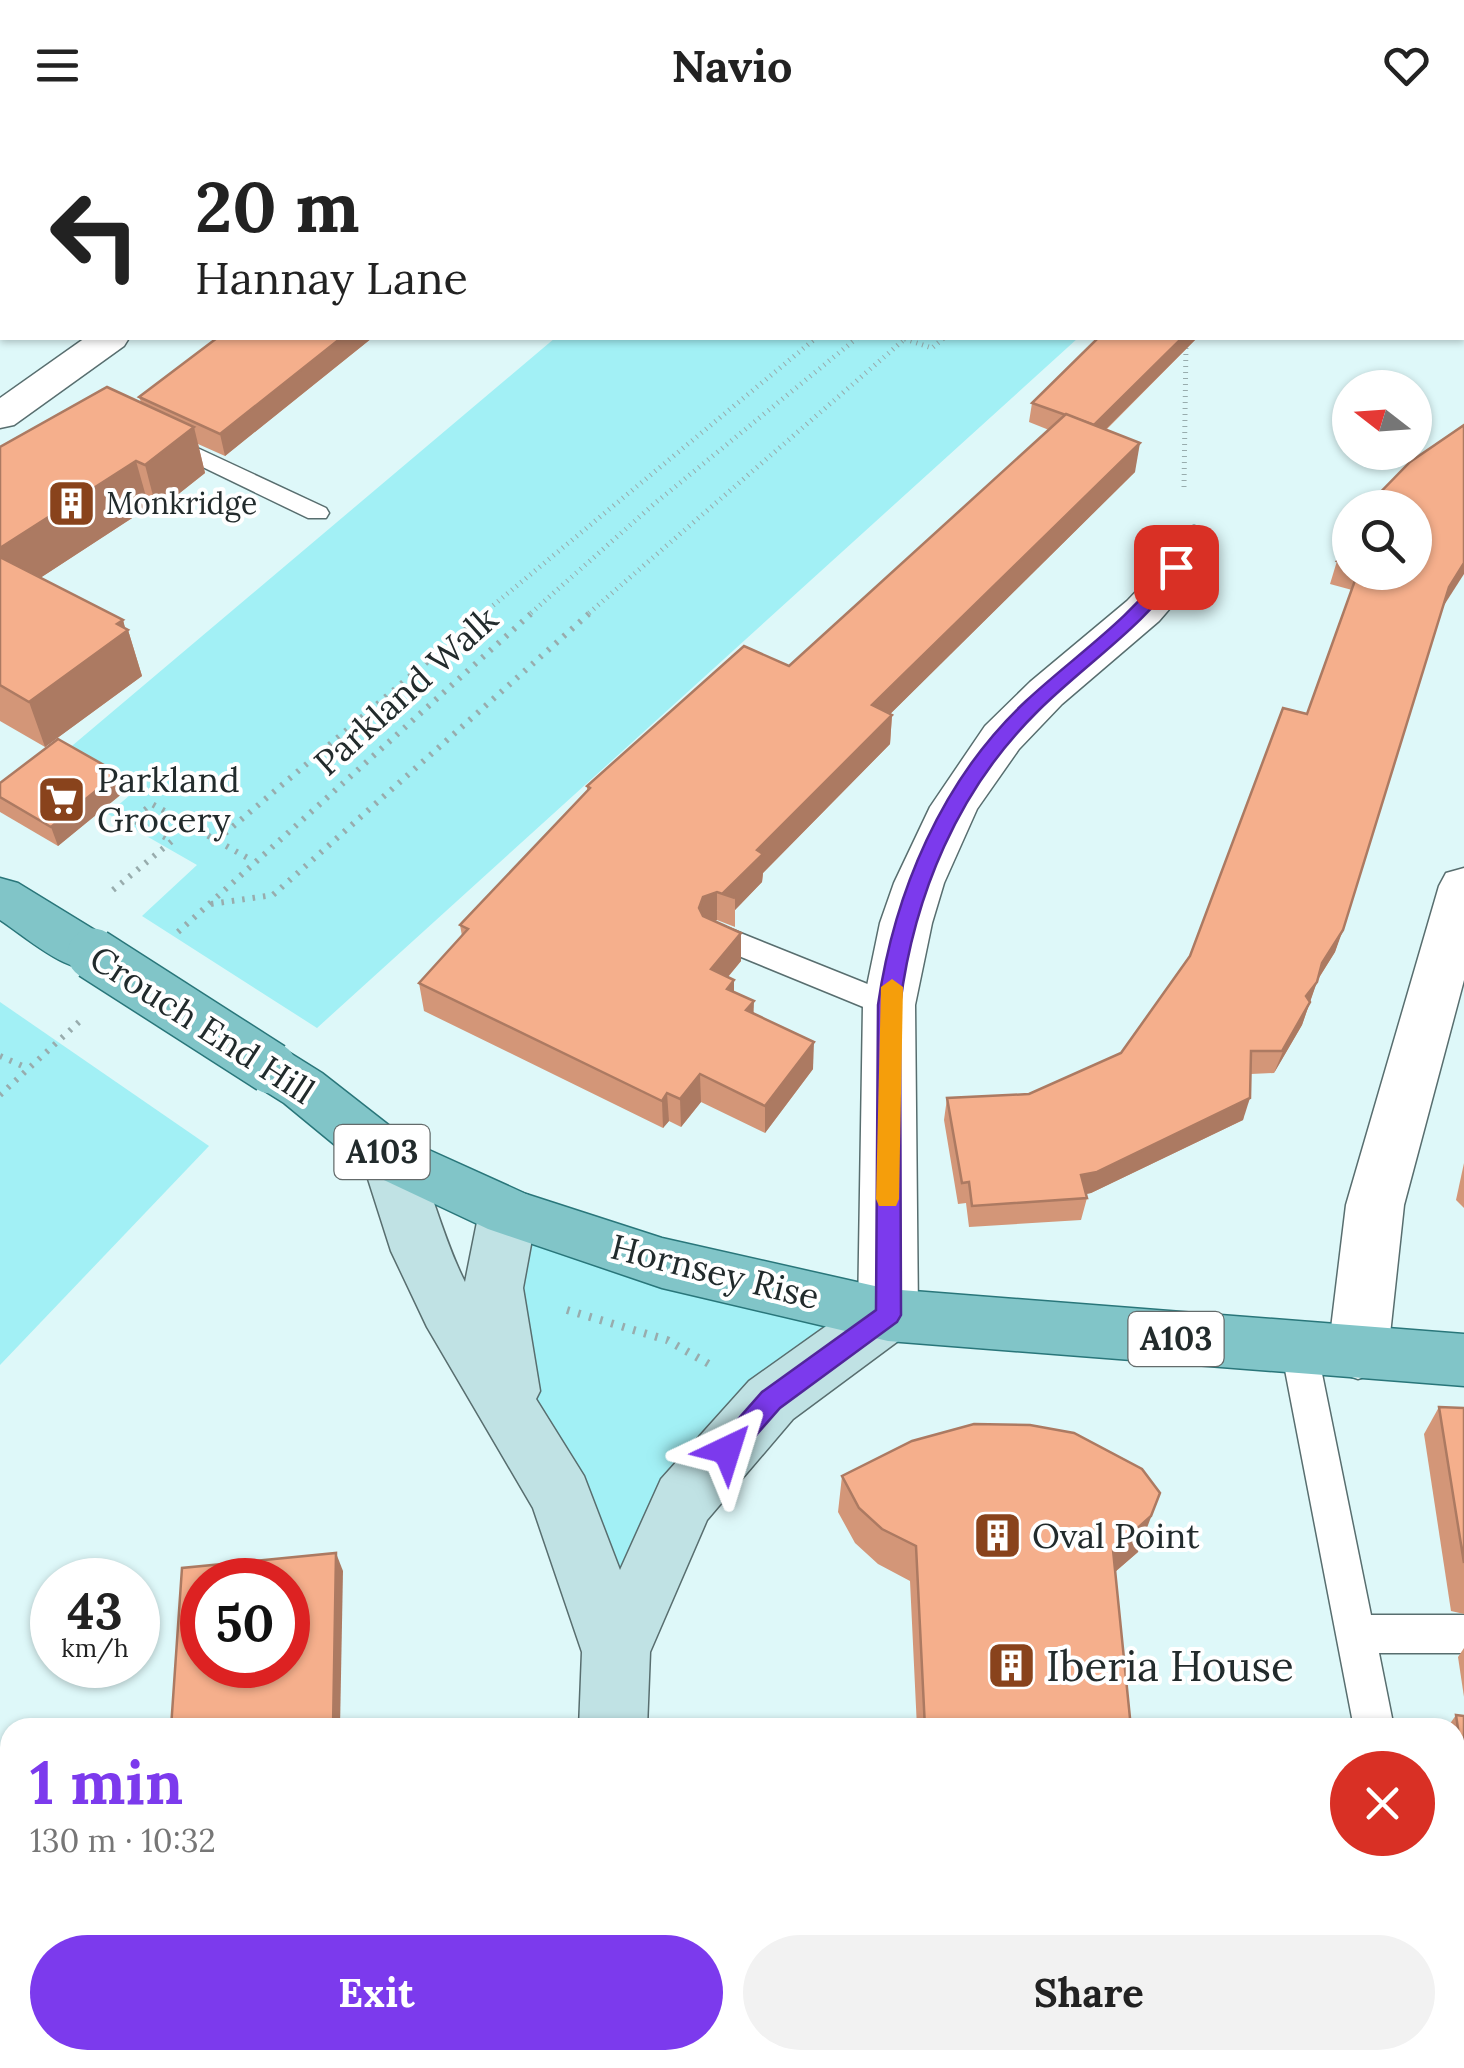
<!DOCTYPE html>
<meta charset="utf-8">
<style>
:root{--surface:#fff;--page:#f2f2f2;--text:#222;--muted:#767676;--accent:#7c3aed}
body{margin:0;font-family:Lora,serif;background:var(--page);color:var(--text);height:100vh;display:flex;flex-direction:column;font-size:38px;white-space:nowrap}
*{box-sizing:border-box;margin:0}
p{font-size:32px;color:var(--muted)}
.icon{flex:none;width:55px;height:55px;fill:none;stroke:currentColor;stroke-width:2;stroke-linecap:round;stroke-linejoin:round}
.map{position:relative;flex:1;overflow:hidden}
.drawer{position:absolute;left:0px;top:1588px;width:1465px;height:352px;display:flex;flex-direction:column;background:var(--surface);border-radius:30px 30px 0 0;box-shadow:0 2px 8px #0004}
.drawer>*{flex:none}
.hud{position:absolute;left:0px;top:0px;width:1465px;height:210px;box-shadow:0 2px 8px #0004;background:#fff;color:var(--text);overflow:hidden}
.needle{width:65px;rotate:287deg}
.buttons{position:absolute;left:1332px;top:240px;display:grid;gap:20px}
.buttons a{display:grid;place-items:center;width:100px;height:100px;border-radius:50%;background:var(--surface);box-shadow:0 2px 8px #0004;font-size:50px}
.speed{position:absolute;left:30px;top:1428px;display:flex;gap:20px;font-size:50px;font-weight:700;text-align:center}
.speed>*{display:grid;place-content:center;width:130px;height:130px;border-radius:50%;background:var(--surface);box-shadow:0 2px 8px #0004;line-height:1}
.speed small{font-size:25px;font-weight:400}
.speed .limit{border:15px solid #d22;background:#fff;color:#111}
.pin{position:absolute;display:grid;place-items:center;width:85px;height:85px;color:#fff;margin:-42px;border-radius:20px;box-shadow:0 5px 15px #0006}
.me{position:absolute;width:110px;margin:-55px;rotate:41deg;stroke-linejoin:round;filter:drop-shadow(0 0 8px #0008)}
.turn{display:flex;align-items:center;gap:35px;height:210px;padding:0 30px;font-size:45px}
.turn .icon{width:130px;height:130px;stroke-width:2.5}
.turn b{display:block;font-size:70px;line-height:85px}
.round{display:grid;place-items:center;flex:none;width:105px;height:105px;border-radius:52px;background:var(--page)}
.overview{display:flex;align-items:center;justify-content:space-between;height:170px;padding:0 30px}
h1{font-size:60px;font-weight:800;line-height:75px;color:var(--accent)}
.action{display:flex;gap:20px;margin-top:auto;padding:20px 30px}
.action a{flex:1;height:115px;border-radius:60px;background:var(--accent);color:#fff;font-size:40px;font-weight:800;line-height:115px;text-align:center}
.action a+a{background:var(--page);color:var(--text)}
header{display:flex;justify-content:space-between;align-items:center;height:130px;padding:0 30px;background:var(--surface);font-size:45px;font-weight:800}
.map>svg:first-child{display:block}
.green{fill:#a2f0f5}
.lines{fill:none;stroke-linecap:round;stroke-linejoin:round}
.lane-casing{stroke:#586e6f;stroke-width:3}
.street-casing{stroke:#586e6f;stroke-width:3}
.secondary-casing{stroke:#586e6f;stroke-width:3}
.primary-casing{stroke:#29767a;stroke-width:3}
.path-far2{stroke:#98acad;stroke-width:5;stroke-dasharray:1 5;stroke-linecap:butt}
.path-far1{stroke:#98acad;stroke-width:6;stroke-dasharray:2.5 8;stroke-linecap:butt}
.path{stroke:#98acad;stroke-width:8;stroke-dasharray:2.5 9;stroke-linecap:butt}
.lane{fill:#fff;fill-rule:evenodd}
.street{fill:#fff;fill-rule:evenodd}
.secondary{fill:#c0e2e4;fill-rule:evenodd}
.primary{fill:#81c5c8;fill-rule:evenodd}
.primary-bridge-casing{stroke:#29767a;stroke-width:54;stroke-linecap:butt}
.primary-bridge{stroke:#81c5c8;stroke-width:51}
.wall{fill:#d39678}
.shaded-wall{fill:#ac7a62}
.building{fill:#f5af8c;stroke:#ac7a62;stroke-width:2.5;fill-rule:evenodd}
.route{fill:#7c3aed;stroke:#51269a;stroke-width:2.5}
.slow{fill:#f59e0b}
.labels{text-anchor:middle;stroke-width:8;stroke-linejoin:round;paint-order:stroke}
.far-poi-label{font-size:30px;fill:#222b2c;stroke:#fff;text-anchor:start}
.shield{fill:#fff;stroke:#646b6b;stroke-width:2.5}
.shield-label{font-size:32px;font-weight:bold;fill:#222b2c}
.street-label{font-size:35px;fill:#222b2c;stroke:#fff}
.poi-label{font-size:35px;fill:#222b2c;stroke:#fff;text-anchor:start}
.near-poi-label{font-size:42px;fill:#222b2c;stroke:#fff;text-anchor:start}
</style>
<header><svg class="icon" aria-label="menu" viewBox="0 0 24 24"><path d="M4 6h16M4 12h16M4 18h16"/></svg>Navio<svg class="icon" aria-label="heart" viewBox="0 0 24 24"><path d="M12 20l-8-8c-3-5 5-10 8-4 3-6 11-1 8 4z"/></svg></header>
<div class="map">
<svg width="1464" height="1938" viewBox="0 0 1464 1938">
<rect width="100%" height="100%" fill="#def8f9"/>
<g class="green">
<polygon points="802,0 1241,0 799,2"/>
<polygon points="555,208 1078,208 317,898 142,786 197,735 108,684 130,665 60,626"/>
<polygon points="0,872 209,1016 0,1235"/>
<polygon points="508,1082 888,1185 771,1270 616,1522 512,1284"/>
</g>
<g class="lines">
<defs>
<g id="lane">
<polygon points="163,302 326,378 329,383 326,388 308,388 155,314 151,309 155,304"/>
<polygon points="718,794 900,867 905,875 900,883 889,887 878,883 707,813 703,805 707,797"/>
<polygon points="1299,1204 1312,1208 1317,1219 1371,1485 1464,1485 1464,1523 1379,1523 1394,1598 1354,1598 1281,1219 1286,1208"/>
<polygon points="1455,1826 1464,1830 1464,1877 1455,1873"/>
</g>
<g id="street">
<rect x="320" y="0" width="34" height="2"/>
<rect x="0" y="71" width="2" height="22"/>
<polygon points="85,208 129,208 124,216 14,295 0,298 0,268"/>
<polygon points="1194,396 1209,400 1215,409 1178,469 1159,491 1062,574 1019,619 977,679 944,753 932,793 915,875 918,1185 909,1203 888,1211 867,1203 858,1185 863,875 880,793 894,753 930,677 985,596 1030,552 1127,471 1147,450 1179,400"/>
<polygon points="1464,738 1464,850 1404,1075 1388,1223 1379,1242 1358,1249 1337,1242 1328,1223 1346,1075 1439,756 1446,743"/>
</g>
<g id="secondary">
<path d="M389,1004l20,7c23,45 33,96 56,141l14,-70 9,-17 20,-7 20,7 9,17 -14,76 17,103 -4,8 48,77 36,94 41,-91 88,-98 118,-84 21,-8 21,8 9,18 -9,18 -116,86 -86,101 -57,132 -3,76h-68l3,-76 -49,-144 -106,-181 -36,-76 -30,-94 8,-16z"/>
<polygon points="563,1930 639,1930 638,1938 562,1938"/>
</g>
<g id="primary">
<path d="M0,748l18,5 93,57 8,14 -8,14c-39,12 -79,-27 -111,-48z"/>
<polygon points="271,917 290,923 322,943 409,1011 526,1064 662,1108 888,1159 1464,1204 1464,1256 888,1211 662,1158 488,1099 369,1043 284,973 252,953 244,938 252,923"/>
</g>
</defs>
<use href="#lane" class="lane-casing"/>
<use href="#street" class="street-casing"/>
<use href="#secondary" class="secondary-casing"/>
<use href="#primary" class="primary-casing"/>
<g class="path-far2">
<polyline points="834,2 840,0"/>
<polyline points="1074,2 1079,0"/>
<polyline points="905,209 932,218 944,208"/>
<polyline points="1184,357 1186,214"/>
<polyline points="484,483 816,208"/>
<polyline points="531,483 654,374 857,208"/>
<polyline points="589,483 906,208"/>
</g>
<g class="path-far1">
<polyline points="217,710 487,481"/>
<polyline points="113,760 172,711 133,690 152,674 253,731"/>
<polyline points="211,774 273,765 592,481"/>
<polyline points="178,802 534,481"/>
<polyline points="0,926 27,938"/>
<polyline points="0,965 80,891"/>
</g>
<polyline class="path" points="567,1180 667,1210 709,1234"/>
<use href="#lane" class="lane"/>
<use href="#street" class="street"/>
<use href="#secondary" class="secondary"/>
<use href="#primary" class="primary"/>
<defs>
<polyline id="primary-bridge" points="93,824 271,938"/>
</defs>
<use href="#primary-bridge" class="primary-bridge-casing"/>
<use href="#primary-bridge" class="primary-bridge"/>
</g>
<g class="wall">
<polygon points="1363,0 1464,0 1464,96 1462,96 1462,2 1367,2"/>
<polygon points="217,208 372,208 225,326 198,314 205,343 157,381 149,377 40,448 123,490 125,499 128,500 142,546 45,617 0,591 0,317 141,272 139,267"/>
<polygon points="1197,208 1106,300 1135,342 890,584 892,585 890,614 763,743 762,752 735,780 735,797 717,790 715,791 741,803 741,831 728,847 734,862 753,884 813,939 765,1003 701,972 681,997 669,991 663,998 424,881 419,853 462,806 460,795 587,661 587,656 789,536 1049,300 1029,292 1032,273"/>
<polygon points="1410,332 1443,477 1335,822 1317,851 1302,895 1274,943 1251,944 1243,990 1091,1063 1086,1064 1087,1068 1081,1090 969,1097 966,1073 958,1074 944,990 947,968 1029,964 1121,923 1190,826 1307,584 1352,460 1330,454 1337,431 1350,415 1350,442 1415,442 1415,378 1367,378"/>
<polygon points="0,653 124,662 58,716 0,682"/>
<polygon points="1464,1033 1464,1078 1456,1070"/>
<polygon points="1439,1277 1464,1278 1464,1484 1451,1481 1424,1304"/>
<polygon points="842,1346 1138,1422 1115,1442 1131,1598 917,1598 910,1451 878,1434 855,1413 838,1382"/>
<polygon points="1464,1518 1464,1567 1458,1527"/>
<polygon points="1456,1585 1464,1586 1464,1793 1455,1727 1455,1598 1447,1598"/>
<polygon points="934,1930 1164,1930 1165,1938 935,1938"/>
</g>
<g class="shaded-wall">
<polygon points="0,0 17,0 16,2 2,2 2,35 0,41"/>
<polygon points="189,0 206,0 205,2 188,2"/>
<polygon points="341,208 372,208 225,326 220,304"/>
<polygon points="1182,208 1197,208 1090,315 1094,296"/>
<polygon points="194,297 205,343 157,381 145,335"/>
<polygon points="1140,313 1135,342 870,604 872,575"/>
<polygon points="136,331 149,377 8,469 0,445 0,418"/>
<polygon points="1464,433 1464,444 1441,480 1449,457"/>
<polygon points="123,490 126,501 128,500 142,546 45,617 29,572"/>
<polygon points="892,585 890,614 763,743 762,752 735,780 735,768 723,764 757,720"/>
<polygon points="118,643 124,662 58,716 51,697"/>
<polygon points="717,762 717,790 704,795 699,778 703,767"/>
<polygon points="1343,800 1335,822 1315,854 1317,852 1302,895 1274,943 1306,866 1322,833"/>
<polygon points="741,803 741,831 711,867 711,839"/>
<polygon points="734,850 734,878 727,859"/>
<polygon points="754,871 753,899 746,880"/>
<polygon points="814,912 813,939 765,1003 765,976"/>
<polygon points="700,944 701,972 681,997 680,969"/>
<polygon points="667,963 669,991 663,998 662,971"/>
<polygon points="1250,968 1243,990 1091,1063 1076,1066 1081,1045"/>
<polygon points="1160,1363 1138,1422 1101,1454 1113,1420"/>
<polygon points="336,1423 343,1441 340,1598 333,1598"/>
<polygon points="222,1930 232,1930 232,1938 221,1938"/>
</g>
<g class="building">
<polygon points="138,0 189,0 188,2 138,2"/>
<polygon points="402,0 524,0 523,2 402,2"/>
<polygon points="1422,0 1464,0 1464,61 1462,61 1462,2 1426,2"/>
<polygon points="217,208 341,208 220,304 139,267"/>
<polygon points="1098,208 1182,208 1094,295 1032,273"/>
<polygon points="107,257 194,297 145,335 136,331 0,418 0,317"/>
<polygon points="1066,284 1140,313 872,575 892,585 757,720 763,724 723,763 735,768 717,762 703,767 699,778 703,786 741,803 711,839 734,850 727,859 754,871 746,880 814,912 765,976 700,944 680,969 667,963 662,971 419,853 468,799 460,795 590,658 587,656 744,516 789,536"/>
<polygon points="1464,295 1464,433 1449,457 1343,800 1322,833 1317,852 1306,866 1310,872 1282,921 1251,921 1250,968 1097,1042 1081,1045 1087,1068 972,1076 969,1052 962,1053 947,968 1029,964 1121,923 1190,826 1283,578 1307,584 1358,442 1415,442 1415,378 1372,378 1367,376 1410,332"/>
<polygon points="1350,415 1350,434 1337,431"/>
<polygon points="0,427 123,490 117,494 128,500 29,572 0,555"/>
<polygon points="58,609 118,643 51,697 0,667 0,653"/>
<polygon points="1439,1277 1464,1278 1464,1433"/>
<polygon points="974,1294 1030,1295 1074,1303 1142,1339 1160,1363 1151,1386 1113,1420 1131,1598 925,1598 916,1416 882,1399 859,1378 842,1346 912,1311"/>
<path d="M336,1423l-3,175h-162l11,-160zM202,1450h86v85h-86z"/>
<polygon points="1456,1585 1464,1586 1464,1640"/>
<polygon points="10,1827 10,1930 222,1930 221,1938 0,1938 0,1828"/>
<polygon points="943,1930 1164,1930 1165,1938 944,1938"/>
</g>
<path class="route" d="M1176,432l8,5c-38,59 -98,96 -147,145 -79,78 -123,183 -137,293l1,310 -4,7 -117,86 -44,50 -9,3 -9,-3 -4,-8 4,-8 44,-50 114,-82 2,-305c16,-112 64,-226 148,-304 48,-45 107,-83 143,-138z"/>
<polygon class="slow" points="892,849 903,857 899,1069 896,1076 879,1076 876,1069 881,857"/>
<defs>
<symbol id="building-square" viewBox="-11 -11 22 22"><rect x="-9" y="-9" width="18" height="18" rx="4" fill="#89431c" stroke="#fff"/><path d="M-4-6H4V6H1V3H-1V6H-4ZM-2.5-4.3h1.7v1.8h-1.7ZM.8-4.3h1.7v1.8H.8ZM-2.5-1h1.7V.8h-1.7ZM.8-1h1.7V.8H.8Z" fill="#fff"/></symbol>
<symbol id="supermarket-square" viewBox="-11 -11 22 22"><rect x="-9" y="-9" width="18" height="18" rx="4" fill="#89431c" stroke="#fff"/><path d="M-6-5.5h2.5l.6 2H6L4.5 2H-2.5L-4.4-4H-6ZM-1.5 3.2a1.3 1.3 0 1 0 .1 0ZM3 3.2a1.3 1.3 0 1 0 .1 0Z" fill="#fff"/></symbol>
</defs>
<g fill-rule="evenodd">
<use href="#building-square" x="44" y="346" width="55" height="55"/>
<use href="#supermarket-square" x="34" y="642" width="55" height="55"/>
<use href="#building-square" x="970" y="1378" width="55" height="55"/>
<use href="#building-square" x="984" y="1508" width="55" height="55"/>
</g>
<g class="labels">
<g class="far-poi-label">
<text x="106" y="384">Monkridge</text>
</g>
<g class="shield">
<rect x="334.5" y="995" width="95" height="54" rx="8"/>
<rect x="1128.5" y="1182" width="95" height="54" rx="8"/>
</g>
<g class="shield-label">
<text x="382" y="1033">A103</text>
<text x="1176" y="1220">A103</text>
</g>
<g class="street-label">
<text transform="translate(406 561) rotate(-42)" y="12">Parkland Walk</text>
<text transform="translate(202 895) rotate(33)" y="12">Crouch End Hill</text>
<text transform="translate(715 1142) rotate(14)" y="12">Hornsey Rise</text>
</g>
<g class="poi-label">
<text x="97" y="662">Parkland<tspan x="97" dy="40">Grocery</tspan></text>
<text x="1032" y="1418">Oval Point</text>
</g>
<g class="near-poi-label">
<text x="1046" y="1551">Iberia House</text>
</g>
</g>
</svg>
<div class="buttons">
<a><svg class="needle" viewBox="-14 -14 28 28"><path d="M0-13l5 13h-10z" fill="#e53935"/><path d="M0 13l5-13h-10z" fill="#767676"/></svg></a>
<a><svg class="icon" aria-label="search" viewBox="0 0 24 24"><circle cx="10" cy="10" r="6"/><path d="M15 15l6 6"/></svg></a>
</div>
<div class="speed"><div>43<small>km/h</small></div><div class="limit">50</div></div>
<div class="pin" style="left:1176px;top:437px;background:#d93025"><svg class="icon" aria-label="arrive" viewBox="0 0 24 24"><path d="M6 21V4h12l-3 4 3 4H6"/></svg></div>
<svg class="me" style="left:727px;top:1320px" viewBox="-20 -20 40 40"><path d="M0-17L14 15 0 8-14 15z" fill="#7c3aed" stroke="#fff" stroke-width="4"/></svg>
<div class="hud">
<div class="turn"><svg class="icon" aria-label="left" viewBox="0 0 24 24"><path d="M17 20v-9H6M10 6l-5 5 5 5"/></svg><div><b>20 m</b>Hannay Lane</div></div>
</div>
<section class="drawer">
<div class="overview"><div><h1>1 min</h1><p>130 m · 10:32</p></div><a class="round" style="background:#d93025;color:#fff"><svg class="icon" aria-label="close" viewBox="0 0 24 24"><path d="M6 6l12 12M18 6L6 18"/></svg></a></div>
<div class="action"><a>Exit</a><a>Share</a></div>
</section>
</div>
